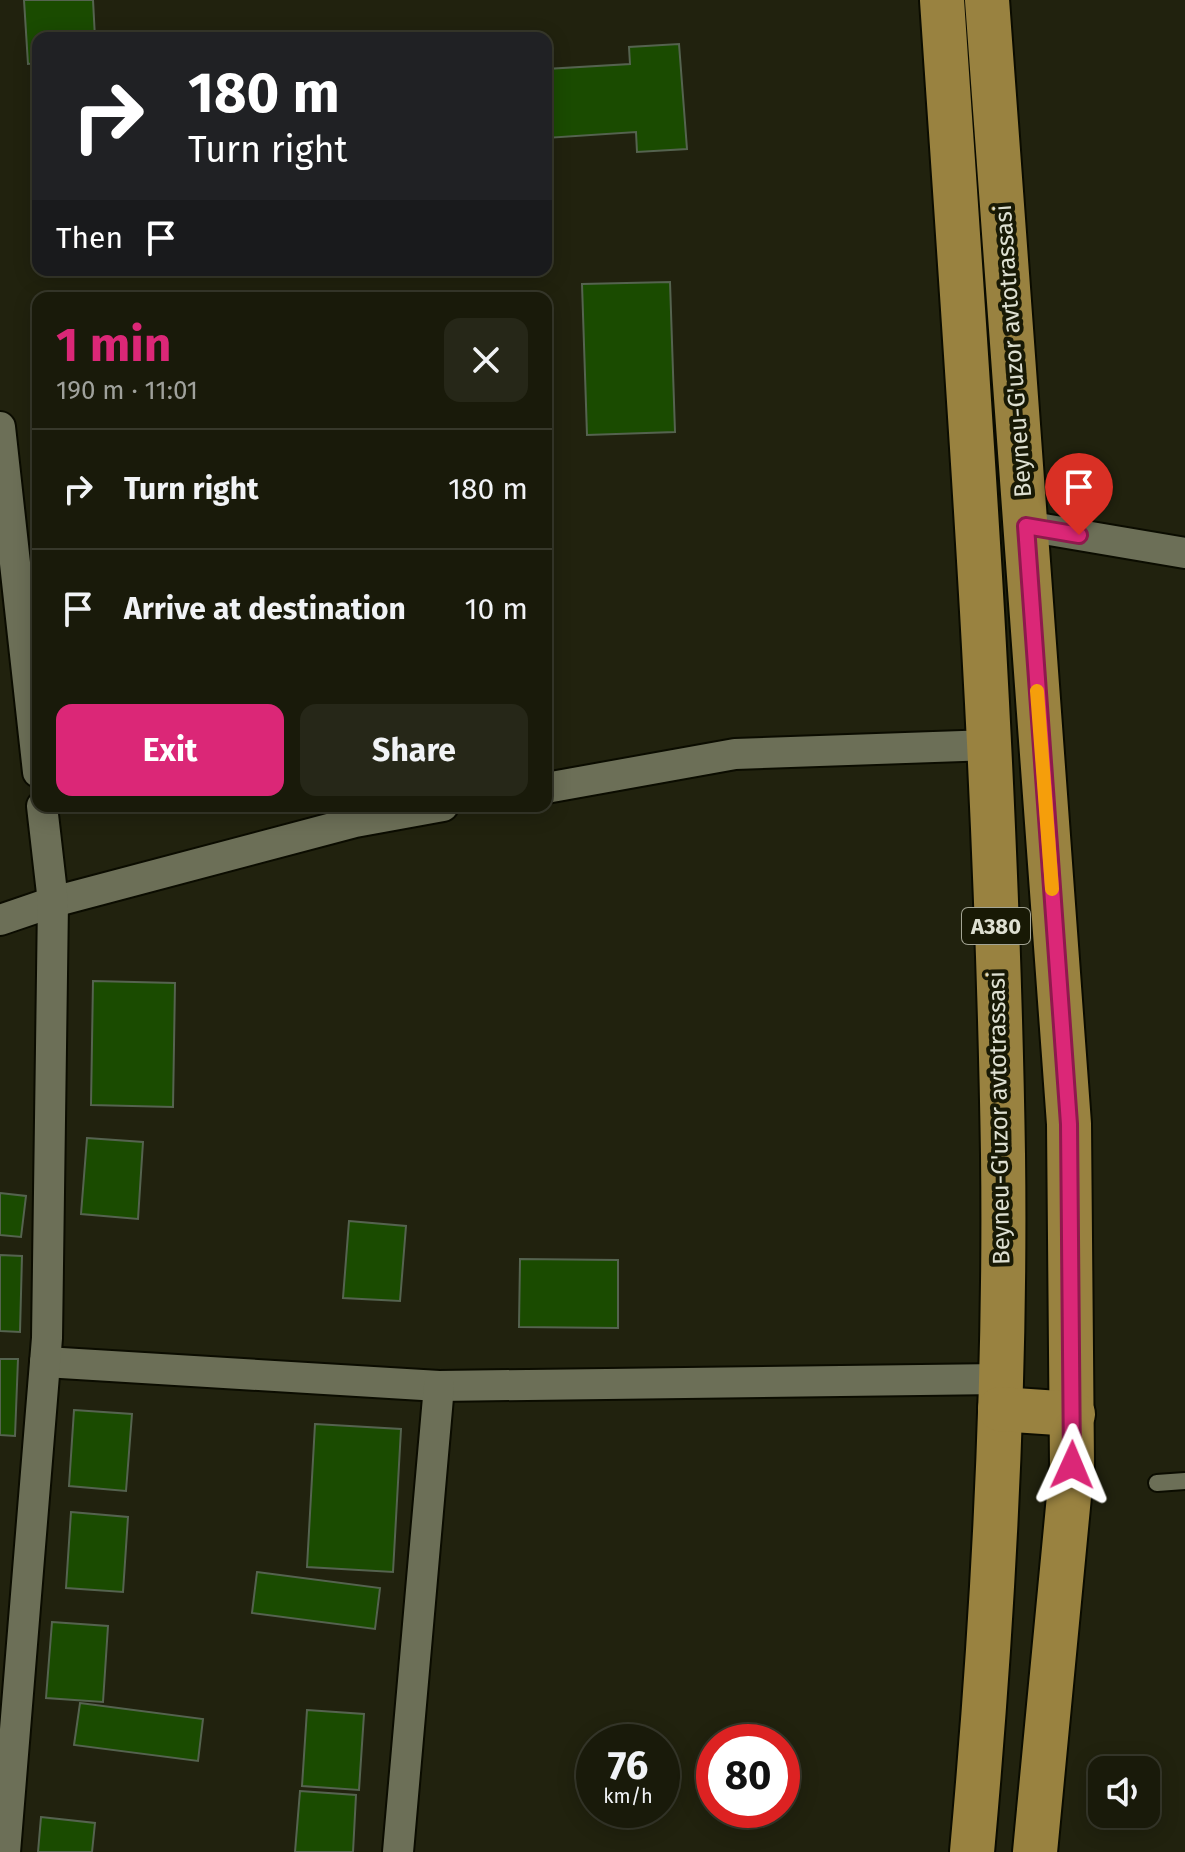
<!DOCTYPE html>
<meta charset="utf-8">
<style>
:root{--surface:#191a0a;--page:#262718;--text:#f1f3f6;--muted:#9fa19c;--line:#37382b;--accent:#db2777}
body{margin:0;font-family:"Fira Sans",sans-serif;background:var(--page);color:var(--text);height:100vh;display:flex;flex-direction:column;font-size:30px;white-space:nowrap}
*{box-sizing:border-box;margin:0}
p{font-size:26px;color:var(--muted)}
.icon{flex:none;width:44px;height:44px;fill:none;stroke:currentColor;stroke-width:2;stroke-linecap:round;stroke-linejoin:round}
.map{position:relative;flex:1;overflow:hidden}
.panel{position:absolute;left:32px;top:292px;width:520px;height:520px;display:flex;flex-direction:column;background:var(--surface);border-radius:16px;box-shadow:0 4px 20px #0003,0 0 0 2px var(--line)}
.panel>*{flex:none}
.hud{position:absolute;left:32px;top:32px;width:520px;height:244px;border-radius:16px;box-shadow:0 4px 20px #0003,0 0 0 2px var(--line);background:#202124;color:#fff;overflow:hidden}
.controls{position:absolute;left:1088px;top:1756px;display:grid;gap:16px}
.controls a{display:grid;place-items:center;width:72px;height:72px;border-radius:16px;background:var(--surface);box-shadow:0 4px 20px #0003,0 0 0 2px var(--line);font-size:40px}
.speed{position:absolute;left:576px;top:1724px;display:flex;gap:16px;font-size:40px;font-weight:700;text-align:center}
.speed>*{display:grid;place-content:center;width:104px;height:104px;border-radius:50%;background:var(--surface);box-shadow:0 4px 20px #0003,0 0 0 2px var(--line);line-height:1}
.speed small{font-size:20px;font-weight:400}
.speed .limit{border:12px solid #d22;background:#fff;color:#111}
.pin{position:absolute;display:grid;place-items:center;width:68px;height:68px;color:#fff;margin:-82px -34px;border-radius:50% 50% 50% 0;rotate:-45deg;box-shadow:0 0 8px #0007}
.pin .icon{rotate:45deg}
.me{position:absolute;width:88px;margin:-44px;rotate:1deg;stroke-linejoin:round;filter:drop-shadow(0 0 6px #0008)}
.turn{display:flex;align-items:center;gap:28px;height:168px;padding:0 24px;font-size:36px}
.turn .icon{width:104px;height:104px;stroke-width:2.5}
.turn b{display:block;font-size:56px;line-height:68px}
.then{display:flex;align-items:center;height:76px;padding:0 24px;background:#0003;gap:16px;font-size:30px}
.round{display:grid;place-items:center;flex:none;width:84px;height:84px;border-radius:16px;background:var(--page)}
.overview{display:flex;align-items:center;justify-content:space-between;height:136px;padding:0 24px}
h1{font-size:48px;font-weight:700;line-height:60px;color:var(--accent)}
.button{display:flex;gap:16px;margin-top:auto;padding:16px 24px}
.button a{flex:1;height:92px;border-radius:16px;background:var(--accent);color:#fff;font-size:32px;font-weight:700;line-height:92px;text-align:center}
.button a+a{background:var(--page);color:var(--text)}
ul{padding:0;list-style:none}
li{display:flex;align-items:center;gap:24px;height:120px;padding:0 24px;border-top:2px solid var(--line)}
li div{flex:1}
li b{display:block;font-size:30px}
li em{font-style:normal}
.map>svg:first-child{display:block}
.building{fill:#1a4b00;stroke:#55634f;stroke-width:2}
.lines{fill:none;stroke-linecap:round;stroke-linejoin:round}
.service-casing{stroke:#0b0c00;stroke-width:20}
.minor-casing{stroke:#0b0c00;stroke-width:34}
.trunk-casing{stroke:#0b0c00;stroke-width:48}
.service{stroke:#6c6f57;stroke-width:16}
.minor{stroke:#6c6f57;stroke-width:30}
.trunk{stroke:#998240;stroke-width:44}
.route-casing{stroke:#8e194d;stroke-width:20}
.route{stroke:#db2777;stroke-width:14}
.slow{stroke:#f59e0b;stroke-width:14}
.labels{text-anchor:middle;stroke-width:8;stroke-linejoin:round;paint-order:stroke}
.shield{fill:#181905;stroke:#a3a494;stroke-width:2}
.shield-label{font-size:22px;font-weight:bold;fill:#dee0d2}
.street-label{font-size:24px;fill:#dee0d2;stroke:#181905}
</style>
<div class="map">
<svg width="1185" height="1852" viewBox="0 0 1185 1852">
<rect width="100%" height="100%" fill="#21220e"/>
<g class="building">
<polygon points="24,0 93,0 95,38 38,38 38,63 28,64"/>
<polygon points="679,44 687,149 637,152 636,132 546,138 546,69 630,64 629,47"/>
<polygon points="670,282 675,432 587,435 582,284"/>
<polygon points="93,981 175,983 173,1107 91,1105"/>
<polygon points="87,1138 143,1142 138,1219 81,1214"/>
<polygon points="0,1193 26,1196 21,1237 0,1235"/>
<polygon points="349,1221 406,1226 400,1301 343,1298"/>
<polygon points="0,1255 22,1256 20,1332 0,1331"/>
<polygon points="520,1259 618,1260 618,1328 519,1327"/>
<polygon points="0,1359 18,1359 15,1436 0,1435"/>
<polygon points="74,1410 132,1414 126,1491 69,1486"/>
<polygon points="315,1424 401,1429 393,1572 307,1567"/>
<polygon points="71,1512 128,1517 123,1592 66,1588"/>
<polygon points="257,1572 380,1588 375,1629 252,1613"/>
<polygon points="52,1622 108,1626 103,1702 46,1698"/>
<polygon points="80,1703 203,1719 198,1761 74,1745"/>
<polygon points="307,1710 364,1714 359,1790 302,1786"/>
<polygon points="300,1791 356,1795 353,1852 295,1852"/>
<polygon points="41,1817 95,1823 92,1852 38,1852"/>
</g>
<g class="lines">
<defs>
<polyline id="service" points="1157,1483 1185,1481"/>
<g id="minor">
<polyline points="0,427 38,772"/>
<polyline points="1026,526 1185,553"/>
<polyline points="546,788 735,754 991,745"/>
<polyline points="0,920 53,902 355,822 443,806"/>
<polyline points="45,1362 439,1386 1000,1379"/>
<polyline points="5,1852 47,1338 53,902 42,806"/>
<polyline points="398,1852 439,1386"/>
</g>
<g id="trunk">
<path d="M942,0c26,384 55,768 61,1154 3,232 -10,467 -31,698"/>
<polyline points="987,0 1069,1124 1072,1465 1035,1852"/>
<polyline points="1000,1409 1073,1414"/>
</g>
</defs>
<use href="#service" class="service-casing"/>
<use href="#minor" class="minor-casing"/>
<use href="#trunk" class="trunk-casing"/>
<use href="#service" class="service"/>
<use href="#minor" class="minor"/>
<use href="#trunk" class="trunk"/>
</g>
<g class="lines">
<defs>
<polyline id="route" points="1072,1465 1069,1124 1026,526 1079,535"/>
</defs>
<use href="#route" class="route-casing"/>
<use href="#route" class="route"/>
<polyline class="slow" points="1037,691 1052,889"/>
</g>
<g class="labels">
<rect class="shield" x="962" y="908" width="68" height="36" rx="6"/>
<g class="shield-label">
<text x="996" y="934">A380</text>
</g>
<g class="street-label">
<text transform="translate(1013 351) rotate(-94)" y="8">Beyneu-G'uzor avtotrassasi</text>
<text transform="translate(999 1118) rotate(-91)" y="8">Beyneu-G'uzor avtotrassasi</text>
</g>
</g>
</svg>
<div class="controls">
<a><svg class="icon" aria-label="sound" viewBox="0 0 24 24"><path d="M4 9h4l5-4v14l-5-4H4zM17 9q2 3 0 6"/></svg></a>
</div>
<div class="speed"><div>76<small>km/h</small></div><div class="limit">80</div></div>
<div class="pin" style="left:1079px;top:535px;background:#d93025"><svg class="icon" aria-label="arrive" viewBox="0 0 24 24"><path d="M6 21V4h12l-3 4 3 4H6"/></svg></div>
<svg class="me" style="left:1072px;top:1465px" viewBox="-20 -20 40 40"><path d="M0-17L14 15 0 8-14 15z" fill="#db2777" stroke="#fff" stroke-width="4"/></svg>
<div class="hud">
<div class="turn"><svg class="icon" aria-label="right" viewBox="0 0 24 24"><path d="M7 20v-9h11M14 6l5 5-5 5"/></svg><div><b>180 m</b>Turn right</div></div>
<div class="then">Then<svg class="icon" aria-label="arrive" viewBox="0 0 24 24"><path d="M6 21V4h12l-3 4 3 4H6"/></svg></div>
</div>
<section class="panel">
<div class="overview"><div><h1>1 min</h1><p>190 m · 11:01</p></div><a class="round"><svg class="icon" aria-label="close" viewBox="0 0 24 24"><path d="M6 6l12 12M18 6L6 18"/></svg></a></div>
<ul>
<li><svg class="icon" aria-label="right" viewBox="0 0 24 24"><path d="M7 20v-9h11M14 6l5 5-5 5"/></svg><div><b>Turn right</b></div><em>180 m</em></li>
<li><svg class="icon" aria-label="arrive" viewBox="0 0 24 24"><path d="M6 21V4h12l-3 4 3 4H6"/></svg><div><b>Arrive at destination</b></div><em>10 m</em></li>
</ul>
<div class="button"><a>Exit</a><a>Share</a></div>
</section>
</div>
